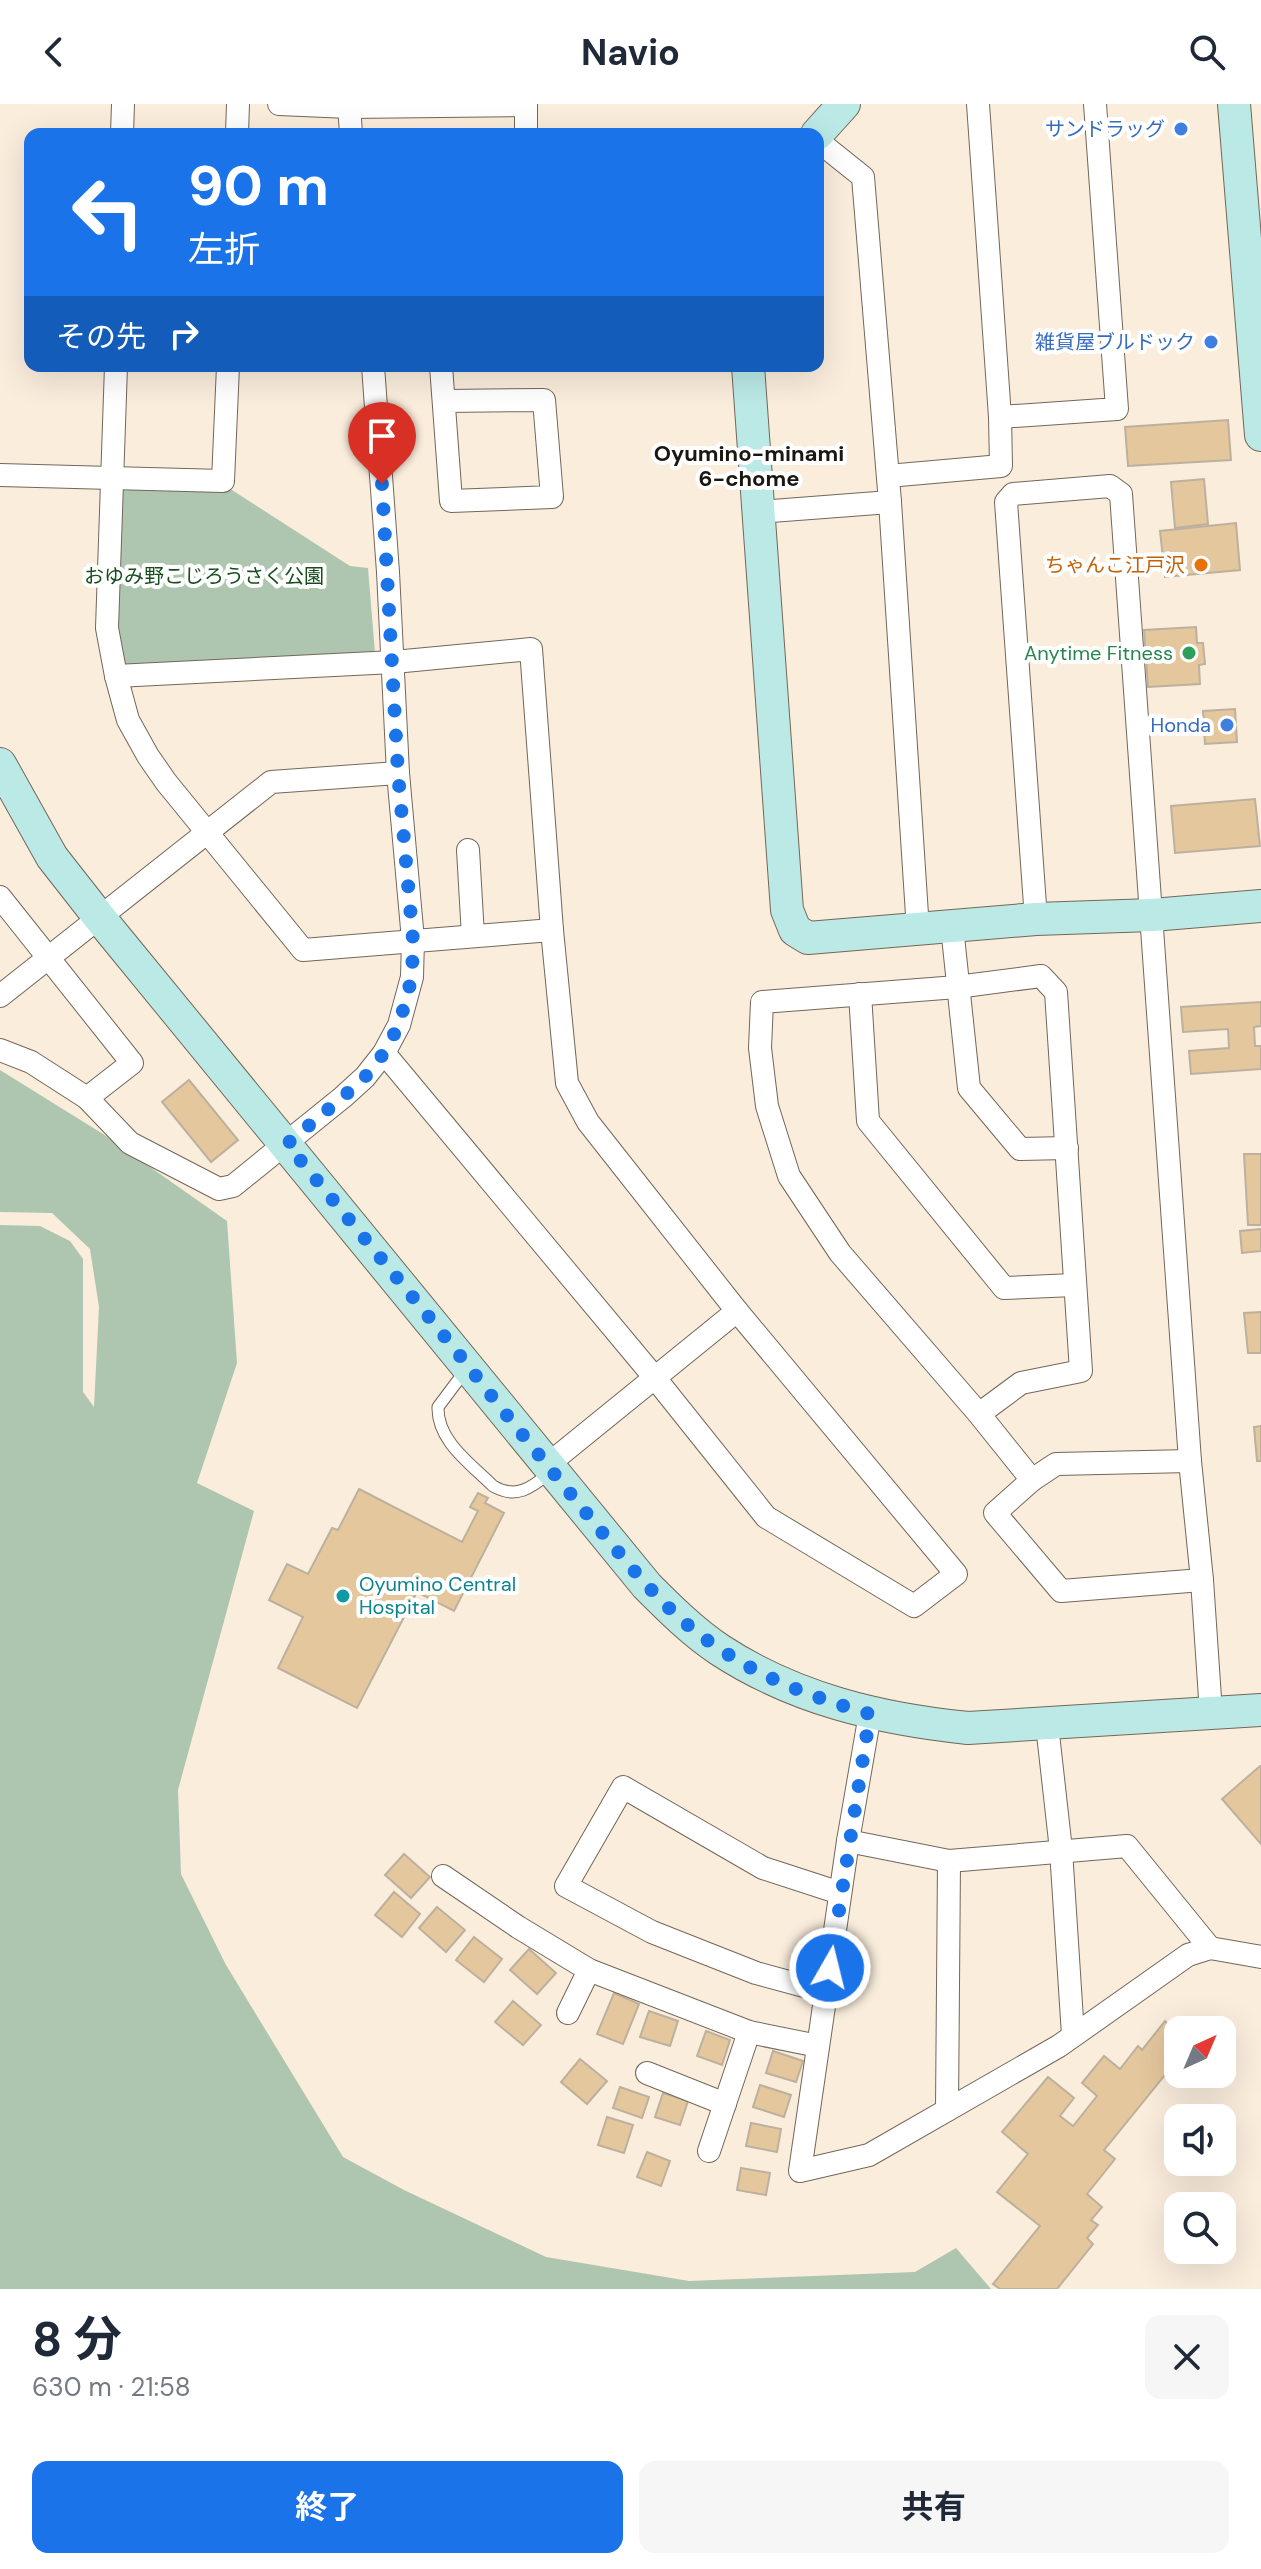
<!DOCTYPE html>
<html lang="ja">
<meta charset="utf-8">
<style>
:root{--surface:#fff;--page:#f6f6f7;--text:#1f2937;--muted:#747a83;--accent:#1a73e8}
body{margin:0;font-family:"DM Sans","Noto Sans JP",sans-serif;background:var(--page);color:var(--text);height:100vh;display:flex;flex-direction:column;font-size:30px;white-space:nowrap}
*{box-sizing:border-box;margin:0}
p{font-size:26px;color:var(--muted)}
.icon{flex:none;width:44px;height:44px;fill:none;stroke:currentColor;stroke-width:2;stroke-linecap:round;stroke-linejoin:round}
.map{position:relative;height:2185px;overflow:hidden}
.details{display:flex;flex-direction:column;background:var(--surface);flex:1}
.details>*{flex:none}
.guide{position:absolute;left:24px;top:24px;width:800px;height:244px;border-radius:16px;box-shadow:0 8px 32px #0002;background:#1a73e8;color:#fff;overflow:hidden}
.needle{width:52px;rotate:44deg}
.buttons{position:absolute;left:1164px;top:1912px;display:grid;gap:16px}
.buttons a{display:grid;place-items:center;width:72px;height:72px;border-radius:16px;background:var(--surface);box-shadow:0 8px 32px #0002;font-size:40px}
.pin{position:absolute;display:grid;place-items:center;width:68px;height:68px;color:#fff;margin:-82px -34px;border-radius:50% 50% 50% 0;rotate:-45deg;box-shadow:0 0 8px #0007}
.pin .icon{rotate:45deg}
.me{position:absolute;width:88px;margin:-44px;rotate:8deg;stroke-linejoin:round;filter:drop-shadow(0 0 6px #0008)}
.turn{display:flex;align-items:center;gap:28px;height:168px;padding:0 32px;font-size:36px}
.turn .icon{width:104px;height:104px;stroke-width:2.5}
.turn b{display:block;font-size:56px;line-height:68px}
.then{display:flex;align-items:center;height:76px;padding:0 32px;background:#0003;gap:16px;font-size:30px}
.round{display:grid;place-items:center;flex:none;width:84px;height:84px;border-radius:16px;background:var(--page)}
.headline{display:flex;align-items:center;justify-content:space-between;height:136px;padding:0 32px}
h1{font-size:48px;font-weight:700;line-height:60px}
.action{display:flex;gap:16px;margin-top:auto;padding:16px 32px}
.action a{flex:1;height:92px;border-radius:16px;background:var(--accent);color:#fff;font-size:32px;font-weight:700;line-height:92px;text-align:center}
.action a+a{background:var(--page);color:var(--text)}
header{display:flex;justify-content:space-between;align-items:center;height:104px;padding:0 32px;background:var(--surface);font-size:36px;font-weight:700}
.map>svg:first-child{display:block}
.green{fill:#aec6af}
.building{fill:#e5c79d;stroke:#bcb09f;stroke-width:2}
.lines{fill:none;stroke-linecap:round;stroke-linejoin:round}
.lane-casing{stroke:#726759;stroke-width:13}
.street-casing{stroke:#726759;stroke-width:24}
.secondary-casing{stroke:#726759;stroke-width:34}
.lane{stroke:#fff;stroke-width:11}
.street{stroke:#fff;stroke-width:22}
.secondary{stroke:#bbe9e6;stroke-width:32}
.route{stroke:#1a73e8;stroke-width:14;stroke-dasharray:0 25.2}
.shop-dot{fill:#3f7fe0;stroke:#fff;stroke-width:3}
.food-dot{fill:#e8710a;stroke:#fff;stroke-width:3}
.leisure-dot{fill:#2e9e5b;stroke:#fff;stroke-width:3}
.culture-dot{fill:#0f9aa8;stroke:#fff;stroke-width:3}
.labels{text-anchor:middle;stroke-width:8;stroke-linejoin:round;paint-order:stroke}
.shop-label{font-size:20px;fill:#366cbe;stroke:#fff;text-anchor:end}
.food-label{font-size:20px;fill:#c56008;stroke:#fff;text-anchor:end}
.park-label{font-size:20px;fill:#164d1d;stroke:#fff}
.leisure-label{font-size:20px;fill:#27864d;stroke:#fff;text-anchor:end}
.culture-label{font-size:20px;fill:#0d838f;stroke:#fff;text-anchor:start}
.neighbourhood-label{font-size:22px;font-weight:bold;fill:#1a1610;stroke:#fff}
</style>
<header><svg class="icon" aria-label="back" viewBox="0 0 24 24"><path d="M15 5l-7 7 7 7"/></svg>Navio<svg class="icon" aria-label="search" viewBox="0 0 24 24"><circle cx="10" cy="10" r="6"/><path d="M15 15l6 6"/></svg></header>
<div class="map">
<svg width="1261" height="2185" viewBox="0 0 1261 2185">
<rect width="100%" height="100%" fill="#faeddc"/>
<g class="green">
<polygon points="117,380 232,386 350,462 368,464 375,549 122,566 113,517"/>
<polygon points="0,966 103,1030 227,1117 237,1259 197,1379 254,1407 178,1686 181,1770 226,1861 343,2053 404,2086 546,2153 689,2177 915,2168 956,2144 991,2185 0,2185 0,1121 40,1122 70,1137 83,1155 83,1288 94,1303 99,1203 90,1145 52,1109 0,1108"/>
</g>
<g class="building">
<polygon points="1228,316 1231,356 1128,362 1125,323"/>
<polygon points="1204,375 1208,420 1175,424 1171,378"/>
<polygon points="1236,419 1240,466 1165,473 1160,427"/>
<polygon points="1196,523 1197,539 1203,539 1205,560 1199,561 1200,580 1148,583 1144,526"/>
<polygon points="1235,605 1237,638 1205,640 1203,607"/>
<polygon points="1255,695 1260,742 1175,749 1171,702"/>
<polygon points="1261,898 1261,922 1254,923 1255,942 1261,942 1261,965 1191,970 1189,947 1229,944 1228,925 1183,928 1181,903"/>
<polygon points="189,976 238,1036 211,1058 162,998"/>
<polygon points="1244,1050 1261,1050 1261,1121 1248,1121"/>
<polygon points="1261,1125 1261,1147 1242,1149 1240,1127"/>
<polygon points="1261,1208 1261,1249 1248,1249 1244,1209"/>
<polygon points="1261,1322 1261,1357 1257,1357 1254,1323"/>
<polygon points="359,1385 462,1438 478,1407 470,1403 478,1389 488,1394 485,1399 504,1409 454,1507 417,1488 357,1604 278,1564 303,1513 269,1496 287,1460 308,1470 332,1424 338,1426"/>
<polygon points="1260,1662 1261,1663 1261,1740 1222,1695"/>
<polygon points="404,1750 430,1773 411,1794 385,1771"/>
<polygon points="394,1788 420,1810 402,1833 375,1811"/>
<polygon points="437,1803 465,1826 446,1848 419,1824"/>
<polygon points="474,1833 502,1855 484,1878 456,1856"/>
<polygon points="529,1845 556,1869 537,1890 510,1866"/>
<polygon points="614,1889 639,1900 623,1940 597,1930"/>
<polygon points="513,1897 541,1921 523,1941 495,1918"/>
<polygon points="649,1907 678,1917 670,1942 640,1933"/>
<polygon points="1165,1917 1178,1933 1178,1955 1104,2046 1115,2055 1087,2090 1102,2103 1091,2116 1098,2121 1087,2134 1093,2140 1057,2185 1000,2185 993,2180 1040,2122 997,2088 1028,2050 1002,2028 1048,1973 1074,1994 1060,2012 1073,2022 1097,1992 1082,1979 1104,1952 1120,1965 1138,1942 1142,1946"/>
<polygon points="706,1927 730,1936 722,1961 697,1952"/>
<polygon points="773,1947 803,1957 796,1978 766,1969"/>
<polygon points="580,1955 607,1977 587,2000 561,1978"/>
<polygon points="760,1981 791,1991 784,2013 753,2003"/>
<polygon points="620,1983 649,1993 642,2014 613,2004"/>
<polygon points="663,1989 688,1997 680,2021 655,2013"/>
<polygon points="607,2013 633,2021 624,2049 598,2041"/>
<polygon points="751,2019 781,2025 777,2048 746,2042"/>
<polygon points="647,2048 670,2057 661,2082 637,2073"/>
<polygon points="741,2064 770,2069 766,2091 737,2086"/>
</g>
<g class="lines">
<defs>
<path id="lane" d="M465,1267l-27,36c-1,34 33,57 55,79 24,14 39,1 58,-14"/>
<g id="street">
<polyline points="279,0 349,3 526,1"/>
<polyline points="349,0 351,30"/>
<polyline points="122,30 123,0"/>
<polyline points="237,30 238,0"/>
<polyline points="526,30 526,0"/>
<polyline points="818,37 863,73 890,398 918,826"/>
<polyline points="116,262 107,524 116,572 128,616 148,652 166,678 303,846 552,826"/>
<polyline points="441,262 451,397 552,393 544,296 444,297"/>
<polyline points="1000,313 1117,305 1095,0"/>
<polyline points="0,371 223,377 228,262"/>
<polyline points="888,372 1001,362 1000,313 978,0"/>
<polyline points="759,408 890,398"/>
<polyline points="116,572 394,558 531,545 552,826 567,979 588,1018 737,1207 956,1470 914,1502 766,1413 655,1274 384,949"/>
<polyline points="468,746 473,832"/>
<polyline points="0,793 132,959 87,994"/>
<polyline points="1036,815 1006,398 1013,390 1110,382 1121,390 1190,1357 1202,1476 1211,1609"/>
<polyline points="952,823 969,984 1020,1045 1067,1044"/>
<polyline points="860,890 868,1017 1004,1184 1074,1181"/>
<polyline points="0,892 271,678 398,669"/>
<polyline points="0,946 31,958 87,994 130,1039 219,1085 233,1082 343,993 365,973 384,949 399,921 412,873 413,836 398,669 388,468 373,262"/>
<polyline points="979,1310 1021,1279 1081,1267 1056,888 1041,872 957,883 762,898 760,944 767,1002 789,1072 840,1149 979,1310 1032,1376 1056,1360 1190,1357"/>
<polyline points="546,1362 737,1207"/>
<polyline points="1032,1376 995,1409 1061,1487 1202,1476"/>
<polyline points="870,1610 848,1737 800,2067 869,2051 1059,1942 1188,1851 1210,1844 1261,1853"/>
<polyline points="1047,1621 1061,1746 1073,1931"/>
<polyline points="848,1737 949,1757 1127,1742 1210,1844"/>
<polyline points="443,1772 518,1823 589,1866 749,1928 818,1942"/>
<polyline points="826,1888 756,1869 652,1828 566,1782 623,1683 763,1764 840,1789"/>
<polyline points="568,1909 589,1866"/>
<polyline points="647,1969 725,2000"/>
<polyline points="947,2006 949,1757"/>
<polyline points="709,2047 749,1928"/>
</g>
<g id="secondary">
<polyline points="1234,0 1261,331"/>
<polyline points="817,30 844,0"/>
<polyline points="748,262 787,806 795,826 808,834 1036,815 1152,811 1261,802"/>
<path d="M0,660l52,93 47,60 548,669c23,23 46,46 73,64 75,49 160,69 248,78l293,-18"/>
</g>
</defs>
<use href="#lane" class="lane-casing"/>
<use href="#street" class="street-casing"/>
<use href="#secondary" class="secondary-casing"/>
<use href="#lane" class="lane"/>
<use href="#street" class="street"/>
<use href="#secondary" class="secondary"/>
</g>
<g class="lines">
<path class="route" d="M382,380l16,289 15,167 -1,37 -13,48 -15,28 -19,24 -22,20 -56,47c70,86 142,171 210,259 33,41 66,82 99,122 38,46 74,92 124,124 47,32 96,49 150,65l-40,254"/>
</g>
<g class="shop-dot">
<circle cx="1181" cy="25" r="8"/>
<circle cx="1211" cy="238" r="8"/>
<circle cx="1227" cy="621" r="8"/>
</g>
<circle class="food-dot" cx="1201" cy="461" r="8"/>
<circle class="leisure-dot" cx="1189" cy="549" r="8"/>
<circle class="culture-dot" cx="343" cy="1492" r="8"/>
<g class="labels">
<g class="shop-label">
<text x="1165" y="32">サンドラッグ</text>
<text x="1195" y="245">雑貨屋ブルドック</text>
<text x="1211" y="628">Honda</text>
</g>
<g class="food-label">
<text x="1185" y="468">ちゃんこ江戸沢</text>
</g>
<g class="park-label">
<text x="204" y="479">おゆみ野こじろうさく公園</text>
</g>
<g class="leisure-label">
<text x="1173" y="556">Anytime Fitness</text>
</g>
<g class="culture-label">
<text x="359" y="1487">Oyumino Central<tspan x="359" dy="23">Hospital</tspan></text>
</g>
<g class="neighbourhood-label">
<text x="749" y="357">Oyumino-minami<tspan x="749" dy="25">6-chome</tspan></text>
</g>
</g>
</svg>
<div class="buttons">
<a><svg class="needle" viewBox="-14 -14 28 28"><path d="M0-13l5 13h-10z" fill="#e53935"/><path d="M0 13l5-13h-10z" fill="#747a83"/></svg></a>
<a><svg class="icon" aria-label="sound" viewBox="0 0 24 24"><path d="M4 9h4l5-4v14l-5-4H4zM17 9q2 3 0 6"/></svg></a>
<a><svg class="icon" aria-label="search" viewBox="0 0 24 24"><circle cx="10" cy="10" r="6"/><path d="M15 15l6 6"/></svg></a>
</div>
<div class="pin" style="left:382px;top:380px;background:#d93025"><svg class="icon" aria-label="arrive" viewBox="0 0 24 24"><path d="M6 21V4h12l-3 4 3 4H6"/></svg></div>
<svg class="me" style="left:830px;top:1864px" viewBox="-20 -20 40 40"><circle r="17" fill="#1a73e8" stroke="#fff" stroke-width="3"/><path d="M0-11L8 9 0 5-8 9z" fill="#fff"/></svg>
<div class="guide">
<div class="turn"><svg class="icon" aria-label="left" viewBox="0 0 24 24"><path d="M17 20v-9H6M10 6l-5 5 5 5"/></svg><div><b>90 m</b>左折</div></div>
<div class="then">その先<svg class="icon" aria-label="right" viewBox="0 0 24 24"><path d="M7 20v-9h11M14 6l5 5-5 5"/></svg></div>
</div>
</div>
<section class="details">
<div class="headline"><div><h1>8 分</h1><p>630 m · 21:58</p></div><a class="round"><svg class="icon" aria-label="close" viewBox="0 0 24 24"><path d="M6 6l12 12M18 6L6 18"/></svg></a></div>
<div class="action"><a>終了</a><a>共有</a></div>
</section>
